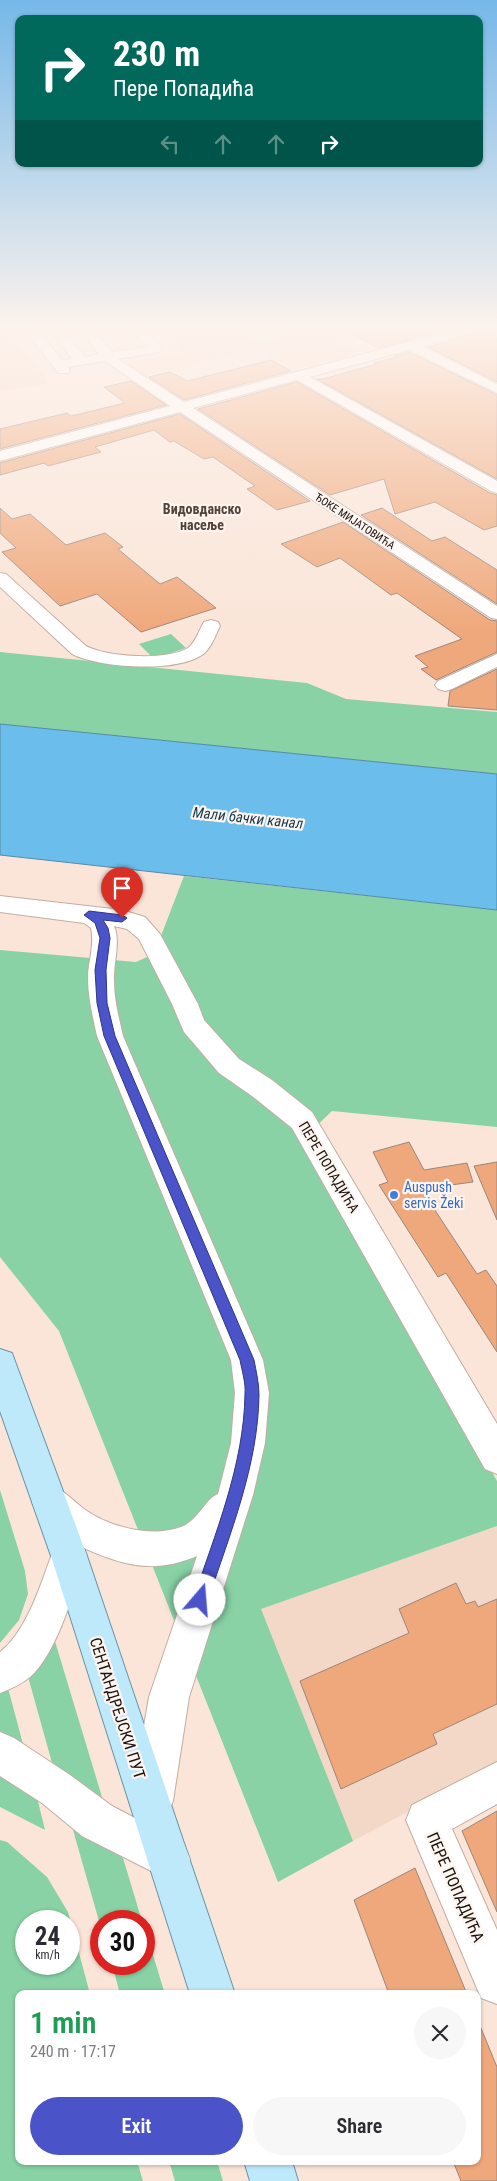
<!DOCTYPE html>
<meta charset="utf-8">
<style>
:root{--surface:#fff;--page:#f7f7f7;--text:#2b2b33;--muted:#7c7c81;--accent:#4b53c9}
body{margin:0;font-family:"Roboto Condensed",sans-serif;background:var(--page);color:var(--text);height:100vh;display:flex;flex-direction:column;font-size:19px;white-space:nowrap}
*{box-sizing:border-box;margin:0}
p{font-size:16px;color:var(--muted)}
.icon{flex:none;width:28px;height:28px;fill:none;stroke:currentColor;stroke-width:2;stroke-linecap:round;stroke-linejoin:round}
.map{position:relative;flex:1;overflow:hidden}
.panel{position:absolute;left:15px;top:1990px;width:466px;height:175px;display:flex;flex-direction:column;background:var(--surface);border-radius:10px;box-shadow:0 1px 4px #0004}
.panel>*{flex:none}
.guide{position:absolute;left:15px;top:15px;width:468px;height:152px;border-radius:10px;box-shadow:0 1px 4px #0004;background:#00695c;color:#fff;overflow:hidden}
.speed{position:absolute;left:15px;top:1910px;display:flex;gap:10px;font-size:25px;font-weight:700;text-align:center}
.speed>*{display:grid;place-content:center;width:65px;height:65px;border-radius:50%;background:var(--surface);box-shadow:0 1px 4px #0004;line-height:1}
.speed small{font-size:12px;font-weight:400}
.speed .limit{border:8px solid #d22;background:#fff;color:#111}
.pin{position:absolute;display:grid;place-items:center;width:42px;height:42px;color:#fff;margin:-51px -21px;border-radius:50% 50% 50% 0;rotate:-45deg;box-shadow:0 0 5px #0007}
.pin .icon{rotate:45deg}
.me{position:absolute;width:55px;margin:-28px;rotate:18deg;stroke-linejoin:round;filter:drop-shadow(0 0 4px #0008)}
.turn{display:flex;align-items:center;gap:18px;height:105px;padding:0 15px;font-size:22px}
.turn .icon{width:65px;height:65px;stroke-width:2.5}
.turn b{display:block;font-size:35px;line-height:42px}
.lanes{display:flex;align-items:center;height:48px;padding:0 15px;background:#0003;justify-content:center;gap:25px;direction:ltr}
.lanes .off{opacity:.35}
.round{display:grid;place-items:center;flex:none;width:52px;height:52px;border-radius:26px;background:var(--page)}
.head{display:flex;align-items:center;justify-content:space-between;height:85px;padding:0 15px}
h1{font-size:30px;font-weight:600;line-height:38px;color:#1e9e55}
.action{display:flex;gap:10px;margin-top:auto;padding:10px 15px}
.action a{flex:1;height:58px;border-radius:30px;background:var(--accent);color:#fff;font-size:20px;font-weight:600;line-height:58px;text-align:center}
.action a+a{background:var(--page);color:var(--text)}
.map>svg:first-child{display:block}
.built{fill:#f4d8c7}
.green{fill:#88d2a5;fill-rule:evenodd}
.water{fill:#6bbeeb;stroke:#528aa8}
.building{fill:#efa87b;stroke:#9a877c}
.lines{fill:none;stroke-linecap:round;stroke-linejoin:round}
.minor-casing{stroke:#c2aea2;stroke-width:2}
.major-casing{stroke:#6894a5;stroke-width:2}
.minor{fill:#fff;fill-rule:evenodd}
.major{fill:#bee9fa;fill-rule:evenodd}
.route{fill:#4b53c9;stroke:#313683}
.shop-dot{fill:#3f7fe0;stroke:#fef5f0;stroke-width:2}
.labels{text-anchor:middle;stroke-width:4.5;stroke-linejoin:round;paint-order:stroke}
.far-street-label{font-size:11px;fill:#18110d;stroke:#fef5f0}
.far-quarter-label{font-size:14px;font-weight:bold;fill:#534238;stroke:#fef5f0}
.street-label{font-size:14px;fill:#18110d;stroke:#fef5f0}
.shop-label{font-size:14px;fill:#366cbe;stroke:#fef5f0;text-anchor:start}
.water-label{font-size:15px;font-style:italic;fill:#15394c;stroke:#fef5f0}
.near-street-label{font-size:16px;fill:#18110d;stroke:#fef5f0}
</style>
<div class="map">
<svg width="497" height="2181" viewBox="0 0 497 2181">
<rect width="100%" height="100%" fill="#fae5d8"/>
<g class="built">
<polygon points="0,327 3,327 50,383 0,391"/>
<polygon points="156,327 376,327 344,335 348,338 338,341 359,353 294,369 259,349 141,377 119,363 183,353"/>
<polygon points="497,1526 497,1764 353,1841 260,1609"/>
</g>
<g class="green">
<polygon points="171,634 186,648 154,659 139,644"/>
<polygon points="0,652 307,683 346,699 497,712 497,774 0,724"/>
<polygon points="184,876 497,910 497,1127 332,1111 304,1138 497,1481 497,1526 261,1609 353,1841 278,1882 59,1331 0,1257 0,950 136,962 154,954"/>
<polygon points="0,1490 25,1571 28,1594 19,1620 0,1643"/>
<polygon points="54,1638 105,1807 54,1770 27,1673"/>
<polygon points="8,1688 24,1748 0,1731 0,1694"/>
<polygon points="0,1776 11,1779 36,1793 45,1830 0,1807"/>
<polygon points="69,1816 123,1858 142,1921 101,1921 101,1928"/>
<path d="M0,1840l7,2 40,35 21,35 22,82h-71v167h118l6,20h-143zM26,1921h43v43h-43z"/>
<polygon points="144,1926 165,1994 120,1994 112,1964 144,1964"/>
<polygon points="169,2161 217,2161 223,2181 175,2181"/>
</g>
<polygon class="water" points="0,724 497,774 497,910 0,855"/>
<g class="building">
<polygon points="338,327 456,327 379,348"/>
<polygon points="487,327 492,327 493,338 497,337 497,382 428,347 484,332"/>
<polygon points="409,352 497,395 497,479 317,379 323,379 377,364 374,363 397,357 395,356"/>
<polygon points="271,360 291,371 184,400 149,377 170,372 187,381"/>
<polygon points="131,381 166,405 0,449 0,429 67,413 71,416 125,403 104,387"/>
<polygon points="297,382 490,493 497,495 497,526 484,530 435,502 395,514 384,479 330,495 198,409"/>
<polygon points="180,414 310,501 277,510 247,489 255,486 213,457 204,459 174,441 170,442 154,430 95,447 101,452 48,466 44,463 0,475 0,463"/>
<polygon points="0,508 12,519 30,514 66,545 105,533 123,547 118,549 160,584 177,577 216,608 141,632 97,594 60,606 2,552 16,548 0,533"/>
<polygon points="382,508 432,541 445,537 497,570 497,604 361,515"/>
<polygon points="343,522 490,620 497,621 497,652 436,680 421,669 428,667 415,656 462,639 397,593 391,595 340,558 317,567 281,544"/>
<polygon points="497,669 497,710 448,706 450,691"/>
<polygon points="409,1142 424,1170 467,1163 473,1182 421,1189 477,1274 486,1270 497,1286 497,1352 446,1273 438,1277 379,1185 388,1182 373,1152"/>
<polygon points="497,1162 497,1220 474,1166"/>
<polygon points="456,1583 466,1604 475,1601 478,1607 497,1599 497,1704 433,1734 437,1744 341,1789 300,1681 409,1633 399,1609"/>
<polygon points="497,1811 497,1912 462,1831"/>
<polygon points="415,1868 467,1994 389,1994 354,1900"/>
<polygon points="478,2021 497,2067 497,2181 461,2181 453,2161 478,2161"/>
</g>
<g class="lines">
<defs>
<g id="minor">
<polygon points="22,327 35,327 62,360 72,359 48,327 61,327 85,357 99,354 77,327 90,327 112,352 146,347 129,327 142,327 160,346 162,349 160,352 118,359 184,402 464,327 485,327 484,330 423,346 497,384 497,393 409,350 310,377 497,481 497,493 491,491 297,380 193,408 497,606 497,619 491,618 180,412 0,461 0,451 170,406 105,361 68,367 70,370 68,373 58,373"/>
<path d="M233,327h15l10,8 10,-2 -6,-6h14l8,8 -1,3c-22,5 -35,8 -50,-11z"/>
<path d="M0,573l6,1 80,72c21,11 80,15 102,2 8,-6 11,-18 16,-26l7,-2 7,2 2,4c-5,10 -9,23 -18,29 -27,18 -102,13 -130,-1l-72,-67z"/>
<polygon points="497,654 497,667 452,689 445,691 438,689 435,685 438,681"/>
<path d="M0,896l122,14 23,7 15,17 38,70 6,16 35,39 33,21 40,32 185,312v50l-12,-5 -193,-341 -40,-32 -33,-23 -35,-41 -12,-28 -33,-65 -12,-10 -13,-3c7,17 -1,37 0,55 0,19 5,37 9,55l140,324 6,33 -4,50 -12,52 -64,202 -16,104 -6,15 -15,6 -15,-6 -6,-15 18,-104 48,-141c-42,18 -73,10 -113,-8l3,8c-13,33 -30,98 -57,121 -9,7 -19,12 -30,16v-41c29,-22 43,-76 56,-109l10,-4 -29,-24 -5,-13 5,-13 13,-5c14,6 22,16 34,25 25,18 67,29 97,18 18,-7 25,-29 37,-33l13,-51 4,-50 -4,-33 -134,-324c-4,-19 -9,-38 -9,-58 0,-16 7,-33 3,-50l-7,-5 -84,-11z"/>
<polygon points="0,1732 14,1738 70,1775 112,1806 184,1844 190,1859 184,1874 169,1880 82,1836 42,1803 0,1776"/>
<polygon points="497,1762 497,1804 452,1829 497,1930 497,2004 481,1998 406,1820 412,1805"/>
</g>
<g id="major">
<polygon points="0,1349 12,1353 16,1364 87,1556 235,1994 190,1994 51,1556 0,1411"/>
<polygon points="244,2161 292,2161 298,2181 250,2181"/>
</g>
</defs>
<use href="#minor" class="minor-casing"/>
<use href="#major" class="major-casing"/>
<use href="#minor" class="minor"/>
<use href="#major" class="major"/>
</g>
<linearGradient id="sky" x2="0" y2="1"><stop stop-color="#76b8e9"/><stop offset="0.52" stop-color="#fdf3ed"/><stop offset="1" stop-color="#fdf3ed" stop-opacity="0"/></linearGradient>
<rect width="497" height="632" fill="url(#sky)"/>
<path class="route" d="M89,911l33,4 5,3 -5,4 -19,-2 5,8 2,10 -4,32 1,33 8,33 139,324c2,11 5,23 5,35 -1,71 -29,138 -51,205l-2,6 -6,2 -5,-2 -2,-6c22,-66 51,-135 52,-206 1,-11 -3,-23 -5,-34l-136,-324 -7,-33 -2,-33 5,-32 -5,-15 -11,-8z"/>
<circle class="shop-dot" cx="394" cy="1195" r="5"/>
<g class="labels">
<g class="far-street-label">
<text transform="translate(355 521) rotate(33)" y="4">ЂОКЕ МИЈАТОВИЋА</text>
</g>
<g class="far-quarter-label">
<text x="202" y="514">Видовданско<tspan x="202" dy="16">насеље</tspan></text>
</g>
<g class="street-label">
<text transform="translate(329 1167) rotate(59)" y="5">ПЕРЕ ПОПАДИЋА</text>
</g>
<g class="shop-label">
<text x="404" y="1192">Auspush<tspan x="404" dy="16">servis Žeki</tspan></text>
</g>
<g class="water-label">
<text transform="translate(248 818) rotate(6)" y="5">Мали бачки канал</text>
</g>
<g class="near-street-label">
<text transform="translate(118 1708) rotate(72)" y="6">СЕНТАНДРЕЈСКИ ПУТ</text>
<text transform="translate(456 1887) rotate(66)" y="6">ПЕРЕ ПОПАДИЋА</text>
</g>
</g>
</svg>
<div class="speed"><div>24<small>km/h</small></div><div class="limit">30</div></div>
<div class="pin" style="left:122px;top:918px;background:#d93025"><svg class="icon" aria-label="arrive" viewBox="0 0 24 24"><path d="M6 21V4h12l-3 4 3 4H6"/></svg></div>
<svg class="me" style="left:200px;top:1600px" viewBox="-20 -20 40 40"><circle r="19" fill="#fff"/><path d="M0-13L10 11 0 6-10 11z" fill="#4b53c9"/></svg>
<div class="guide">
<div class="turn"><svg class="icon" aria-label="right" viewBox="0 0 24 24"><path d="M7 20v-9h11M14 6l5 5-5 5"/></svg><div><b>230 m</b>Пере Попадића</div></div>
<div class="lanes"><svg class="icon off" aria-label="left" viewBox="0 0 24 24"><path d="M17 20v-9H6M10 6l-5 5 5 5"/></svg><svg class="icon off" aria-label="ahead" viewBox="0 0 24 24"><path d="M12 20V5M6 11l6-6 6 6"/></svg><svg class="icon off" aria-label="ahead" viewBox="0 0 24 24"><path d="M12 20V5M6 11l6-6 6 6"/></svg><svg class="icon" aria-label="right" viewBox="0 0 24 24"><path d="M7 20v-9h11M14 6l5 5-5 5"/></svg></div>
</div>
<section class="panel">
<div class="head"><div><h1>1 min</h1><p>240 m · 17:17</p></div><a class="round"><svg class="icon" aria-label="close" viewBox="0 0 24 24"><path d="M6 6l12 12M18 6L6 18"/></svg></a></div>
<div class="action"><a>Exit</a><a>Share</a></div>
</section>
</div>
